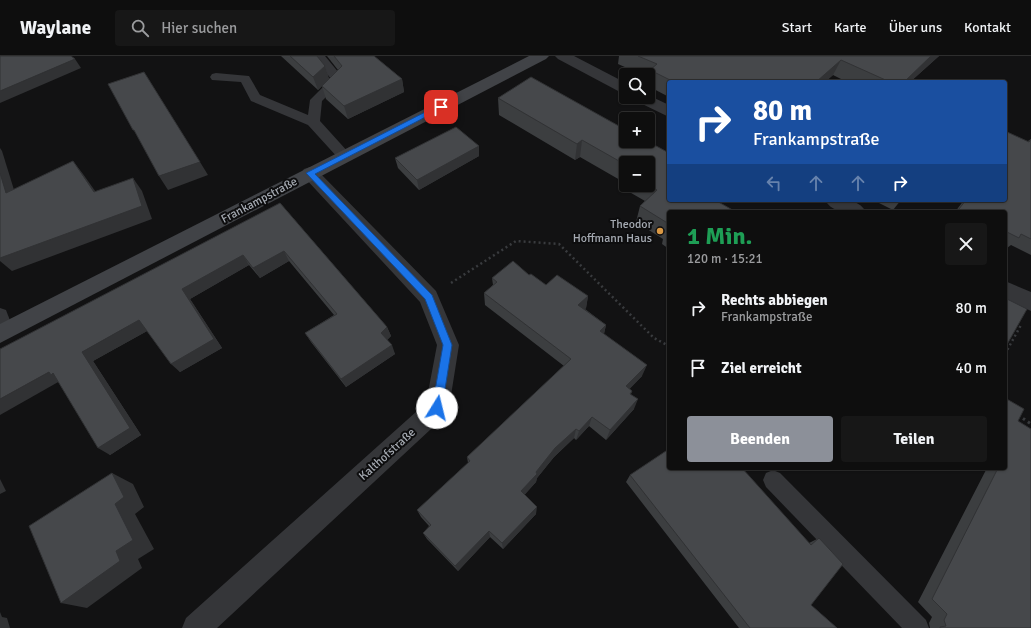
<!DOCTYPE html>
<html lang="de">
<meta charset="utf-8">
<style>
:root{--surface:#0e0e0e;--page:#171717;--text:#f1f3f6;--muted:#9b9c9e;--line:#2e2e2e;--accent:#8c9099}
body{margin:0;font-family:Signika,sans-serif;background:var(--page);color:var(--text);height:100vh;display:flex;flex-direction:column;font-size:15px;white-space:nowrap}
*{box-sizing:border-box;margin:0}
p{font-size:13px;color:var(--muted)}
.icon{flex:none;width:22px;height:22px;fill:none;stroke:currentColor;stroke-width:2;stroke-linecap:round;stroke-linejoin:round}
.map{position:relative;flex:1;overflow:hidden}
.details{position:absolute;left:667px;top:154px;width:340px;height:260px;display:flex;flex-direction:column;background:var(--surface);border-radius:4px;box-shadow:0 1px 3px #0004,0 0 0 1px var(--line)}
.details>*{flex:none}
.hud{position:absolute;left:667px;top:24px;width:340px;height:122px;border-radius:4px;box-shadow:0 1px 3px #0004,0 0 0 1px var(--line);background:#1a4fa0;color:#fff;overflow:hidden}
.fabs{position:absolute;left:619px;top:12px;display:grid;gap:8px}
.fabs a{display:grid;place-items:center;width:36px;height:36px;border-radius:4px;background:var(--surface);box-shadow:0 1px 3px #0004,0 0 0 1px var(--line);font-size:20px}
.pin{position:absolute;display:grid;place-items:center;width:34px;height:34px;color:#fff;margin:-17px;border-radius:8px;box-shadow:0 2px 6px #0006}
.me{position:absolute;width:44px;margin:-22px;rotate:9deg;stroke-linejoin:round;filter:drop-shadow(0 0 3px #0008)}
.turn{display:flex;align-items:center;gap:14px;height:84px;padding:0 20px;font-size:18px}
.turn .icon{width:52px;height:52px;stroke-width:2.5}
.turn b{display:block;font-size:28px;line-height:34px}
.lanes{display:flex;align-items:center;height:38px;padding:0 20px;background:#0003;justify-content:center;gap:20px;direction:ltr}
.lanes .off{opacity:.35}
.round{display:grid;place-items:center;flex:none;width:42px;height:42px;border-radius:4px;background:var(--page)}
.head{display:flex;align-items:center;justify-content:space-between;height:68px;padding:0 20px}
h1{font-size:24px;font-weight:800;line-height:30px;color:#1e9e55}
.action{display:flex;gap:8px;margin-top:auto;padding:8px 20px}
.action a{flex:1;height:46px;border-radius:4px;background:var(--accent);color:#fff;font-size:16px;font-weight:800;line-height:46px;text-align:center}
.action a+a{background:var(--page);color:var(--text)}
ul{padding:0;list-style:none}
li{display:flex;align-items:center;gap:12px;height:60px;padding:0 20px}
li div{flex:1}
li b{display:block;font-size:15px}
li em{font-style:normal}
header{display:flex;align-items:center;gap:24px;box-sizing:border-box;height:56px;padding:0 20px;background:var(--surface);border-bottom:1px solid var(--line)}
header strong{font-size:19px}
nav{display:flex;gap:22px;margin-inline-start:auto;font-size:14px}
.search{width:280px;height:36px;background:var(--page);display:flex;align-items:center;gap:10px;box-sizing:border-box;padding:0 14px;border-radius:4px;color:var(--muted);font-size:15px}
.map>svg:first-child{display:block}
.lines{fill:none;stroke-linecap:round;stroke-linejoin:round}
.path-far1{stroke:#393b3e;stroke-width:2.5;stroke-dasharray:2 3;stroke-linecap:butt}
.path{stroke:#393b3e;stroke-width:3;stroke-dasharray:2.5 3.5;stroke-linecap:butt}
.lane{fill:#353639;fill-rule:evenodd}
.street{fill:#353639;fill-rule:evenodd}
.secondary{fill:#414347;fill-rule:evenodd}
.wall{fill:#3c3e40;fill-rule:evenodd}
.shaded-wall{fill:#313234}
.building{fill:#46484b;stroke:#313234}
.route{fill:#1a73e8;stroke:#114b97}
.poi-dot{fill:#d99844;stroke:#0d0d0e;stroke-width:1.5}
.labels{text-anchor:middle;stroke-width:4;stroke-linejoin:round;paint-order:stroke}
.street-label{font-size:12px;fill:#a5aab2;stroke:#0d0d0e}
.poi-label{font-size:12px;fill:#a5aab2;stroke:#0d0d0e;text-anchor:end}
</style>
<header>
<strong>Waylane</strong>
<div class="search"><svg class="icon" aria-label="search" viewBox="0 0 24 24"><circle cx="10" cy="10" r="6"/><path d="M15 15l6 6"/></svg>Hier suchen</div>
<nav><a>Start</a><a>Karte</a><a>Über uns</a><a>Kontakt</a></nav>
</header>
<div class="map">
<svg width="1031" height="572" viewBox="0 0 1031 572">
<rect width="100%" height="100%" fill="#121213"/>
<g class="lines">
<g class="path-far1">
<polyline points="451,227 516,185 559,188 654,282 669,290"/>
<polyline points="1005,298 1021,269"/>
</g>
<polyline class="path" points="1018,359 1031,368"/>
<g class="lane">
<polygon points="313,0 325,0 344,23 322,45 320,65 349,97 351,100 349,103 344,105 339,103 308,69 251,45 241,26 212,24 210,21 212,18 216,17 249,20 260,39 308,59 310,44 331,23"/>
<polygon points="0,252 6,254 14,275 12,280 6,282 0,280"/>
<polygon points="773,414 780,417 926,564 929,572 902,572 766,431 763,424 766,417"/>
</g>
<g class="street">
<polygon points="555,0 574,0 626,27 626,38 620,36 558,3"/>
<polygon points="648,39 669,49 669,61 634,44 632,41 648,41"/>
<polygon points="310,111 316,113 436,235 459,289 449,352 445,360 217,572 182,572 186,562 426,347 437,289 420,246 304,121 301,117 304,113"/>
<path d="M825,144c14,0 33,-3 41,12 -14,0 -33,3 -41,-12z"/>
<polygon points="1005,225 1031,236 1031,255 1005,243"/>
</g>
<polygon class="secondary" points="529,0 549,0 546,3 0,287 0,268"/>
</g>
<g class="wall">
<polygon points="281,0 317,0 325,10 329,23 318,34"/>
<polygon points="327,0 374,0 402,23 404,36 348,63 326,43 322,30 338,14"/>
<polygon points="619,0 939,0 910,26 847,26 833,19 825,26 669,26 669,41 648,30 648,19 643,19 618,8"/>
<path d="M498,42l149,43 22,71v37l-7,-5 1,-5 -27,-17 4,-16 5,-5 -26,-15 1,-6 -40,-23 -5,3 -76,-45zM626,107l22,22h-22z"/>
<polygon points="1031,83 1031,199 1011,189 1007,192 1005,191 1005,156 955,156 964,144 1005,144 1028,85"/>
<polygon points="479,90 479,100 419,134 398,112 395,102"/>
<polygon points="873,144 901,144 893,154"/>
<polygon points="280,147 387,271 391,280 387,284 395,298 346,331 311,286 305,277 334,259 289,205 260,222 249,209 190,243 222,292 180,316 147,275 93,305 141,379 110,399 59,326"/>
<polygon points="529,219 546,229 588,240 586,252 585,253 606,269 604,278 642,320 629,333 632,335 631,338 634,353 606,384 589,370 576,384 574,382 554,401 537,422 536,426 524,439 536,458 503,493 490,481 458,515 427,483 423,477 429,470 421,461 417,454 468,407 467,401 564,310 485,249 484,237 493,229 492,222"/>
<polygon points="1018,365 1031,572 930,572 929,567 932,561 918,546 987,412 1005,412"/>
<polygon points="630,419 809,487 819,482 811,549 837,572 739,572 626,426"/>
</g>
<g class="shaded-wall">
<polygon points="931,0 939,0 910,26 904,26"/>
<polygon points="75,3 81,12 0,47 0,35"/>
<polygon points="841,4 833,19 825,26 816,26"/>
<polygon points="325,10 329,23 318,34 313,21"/>
<polygon points="402,23 404,36 348,63 344,50"/>
<polygon points="582,84 580,101 575,104 577,88"/>
<polygon points="479,90 479,100 419,134 417,124"/>
<polygon points="0,92 2,95 19,150 6,137 0,117"/>
<polygon points="73,105 83,118 105,149 94,136"/>
<polygon points="200,106 208,119 168,134 159,120"/>
<polygon points="133,122 142,135 152,163 12,215 0,205 0,202"/>
<polygon points="284,195 289,205 260,222 253,212"/>
<polygon points="243,199 249,209 190,243 222,292 180,316 171,308 182,233"/>
<polygon points="588,240 586,252 576,261 578,249"/>
<polygon points="139,264 149,274 93,305 141,379 110,399 98,392 82,296"/>
<polygon points="606,269 603,281 600,275"/>
<polygon points="387,271 391,280 385,286 381,277"/>
<polygon points="392,289 395,298 346,331 341,323"/>
<polygon points="647,309 642,320 622,341 626,330"/>
<polygon points="49,316 53,317 60,325 0,359 0,343"/>
<polygon points="638,343 634,353 606,384 610,374"/>
<polygon points="592,361 589,370 576,384 579,375"/>
<polygon points="576,373 574,382 554,401 537,422 536,426 521,443 521,435 536,416 555,392"/>
<polygon points="112,417 133,428 144,451 135,458 154,493 138,503 142,512 87,552 61,547 116,495 115,448"/>
<polygon points="0,423 6,435 0,438"/>
<polygon points="537,451 536,458 503,493 502,487"/>
<polygon points="489,475 490,481 458,515 455,510"/>
<polygon points="0,556 2,561 7,562 10,572 0,572"/>
</g>
<g class="building">
<polygon points="0,0 71,0 75,3 0,35"/>
<polygon points="290,0 317,0 325,10 313,21"/>
<polygon points="334,0 374,0 402,23 344,50 322,30 342,10"/>
<polygon points="638,0 931,0 904,26 890,26 841,4 816,26 674,26 650,14 657,8"/>
<polygon points="144,16 200,106 159,120 134,74 133,74 108,28"/>
<polygon points="531,21 626,74 626,85 647,85 669,97 669,144 715,144 736,156 669,156 669,168 640,150 657,134 648,129 648,107 626,107 626,109 582,84 577,88 498,42"/>
<polygon points="456,71 479,90 417,124 395,102"/>
<polygon points="1005,75 1029,86 1031,83 1031,183 1021,178 1019,182 1005,175 1005,156 965,156 959,153 966,144 1005,144"/>
<polygon points="73,105 94,136 133,122 142,150 0,202 0,117 6,137"/>
<polygon points="626,110 626,116 622,114"/>
<polygon points="280,147 387,271 381,277 392,289 341,323 305,277 337,258 284,195 253,212 243,199 182,233 214,283 171,308 139,264 82,296 130,372 98,392 53,317 51,319 49,316 0,343 0,293"/>
<polygon points="513,205 529,219 531,218 546,229 557,219 588,240 578,249 606,269 600,275 647,309 626,330 632,335 630,338 638,343 610,374 592,361 579,375 576,373 555,392 536,416 537,418 521,435 537,451 502,487 489,475 455,510 423,477 431,469 417,454 470,405 467,401 571,303 484,237 497,226 492,222"/>
<polygon points="1005,242 1027,253 1005,292"/>
<polygon points="1005,342 1024,353 1018,365 1031,373 1031,572 940,572 940,571 946,570 944,564 947,558 932,543 998,412 1005,412"/>
<polygon points="669,393 669,412 742,412 811,489 819,482 843,508 811,549 837,572 750,572 630,419"/>
<polygon points="112,417 124,441 115,448 133,484 116,495 120,505 61,547 29,470"/>
</g>
<polygon class="route" points="439,49 445,51 315,118 432,239 452,289 442,352 441,355 437,356 434,355 432,352 443,289 425,243 306,117"/>
<circle class="poi-dot" cx="660" cy="175" r="4"/>
<g class="labels">
<g class="street-label">
<text transform="translate(259 144) rotate(-28)" y="4">Frankampstraße</text>
<text transform="translate(387 398) rotate(-42)" y="4">Kalthofstraße</text>
</g>
<g class="poi-label">
<text x="652" y="172">Theodor<tspan x="652" dy="14">Hoffmann Haus</tspan></text>
</g>
</g>
</svg>
<div class="fabs">
<a><svg class="icon" aria-label="search" viewBox="0 0 24 24"><circle cx="10" cy="10" r="6"/><path d="M15 15l6 6"/></svg></a>
<a>+</a>
<a>−</a>
</div>
<div class="pin" style="left:441px;top:51px;background:#d93025"><svg class="icon" aria-label="arrive" viewBox="0 0 24 24"><path d="M6 21V4h12l-3 4 3 4H6"/></svg></div>
<svg class="me" style="left:437px;top:352px" viewBox="-20 -20 40 40"><circle r="19" fill="#fff"/><path d="M0-13L10 11 0 6-10 11z" fill="#1a73e8"/></svg>
<div class="hud">
<div class="turn"><svg class="icon" aria-label="right" viewBox="0 0 24 24"><path d="M7 20v-9h11M14 6l5 5-5 5"/></svg><div><b>80 m</b>Frankampstraße</div></div>
<div class="lanes"><svg class="icon off" aria-label="left" viewBox="0 0 24 24"><path d="M17 20v-9H6M10 6l-5 5 5 5"/></svg><svg class="icon off" aria-label="ahead" viewBox="0 0 24 24"><path d="M12 20V5M6 11l6-6 6 6"/></svg><svg class="icon off" aria-label="ahead" viewBox="0 0 24 24"><path d="M12 20V5M6 11l6-6 6 6"/></svg><svg class="icon" aria-label="right" viewBox="0 0 24 24"><path d="M7 20v-9h11M14 6l5 5-5 5"/></svg></div>
</div>
<section class="details">
<div class="head"><div><h1>1 Min.</h1><p>120 m · 15:21</p></div><a class="round"><svg class="icon" aria-label="close" viewBox="0 0 24 24"><path d="M6 6l12 12M18 6L6 18"/></svg></a></div>
<ul>
<li><svg class="icon" aria-label="right" viewBox="0 0 24 24"><path d="M7 20v-9h11M14 6l5 5-5 5"/></svg><div><b>Rechts abbiegen</b><p>Frankampstraße</p></div><em>80 m</em></li>
<li><svg class="icon" aria-label="arrive" viewBox="0 0 24 24"><path d="M6 21V4h12l-3 4 3 4H6"/></svg><div><b>Ziel erreicht</b></div><em>40 m</em></li>
</ul>
<div class="action"><a>Beenden</a><a>Teilen</a></div>
</section>
</div>
